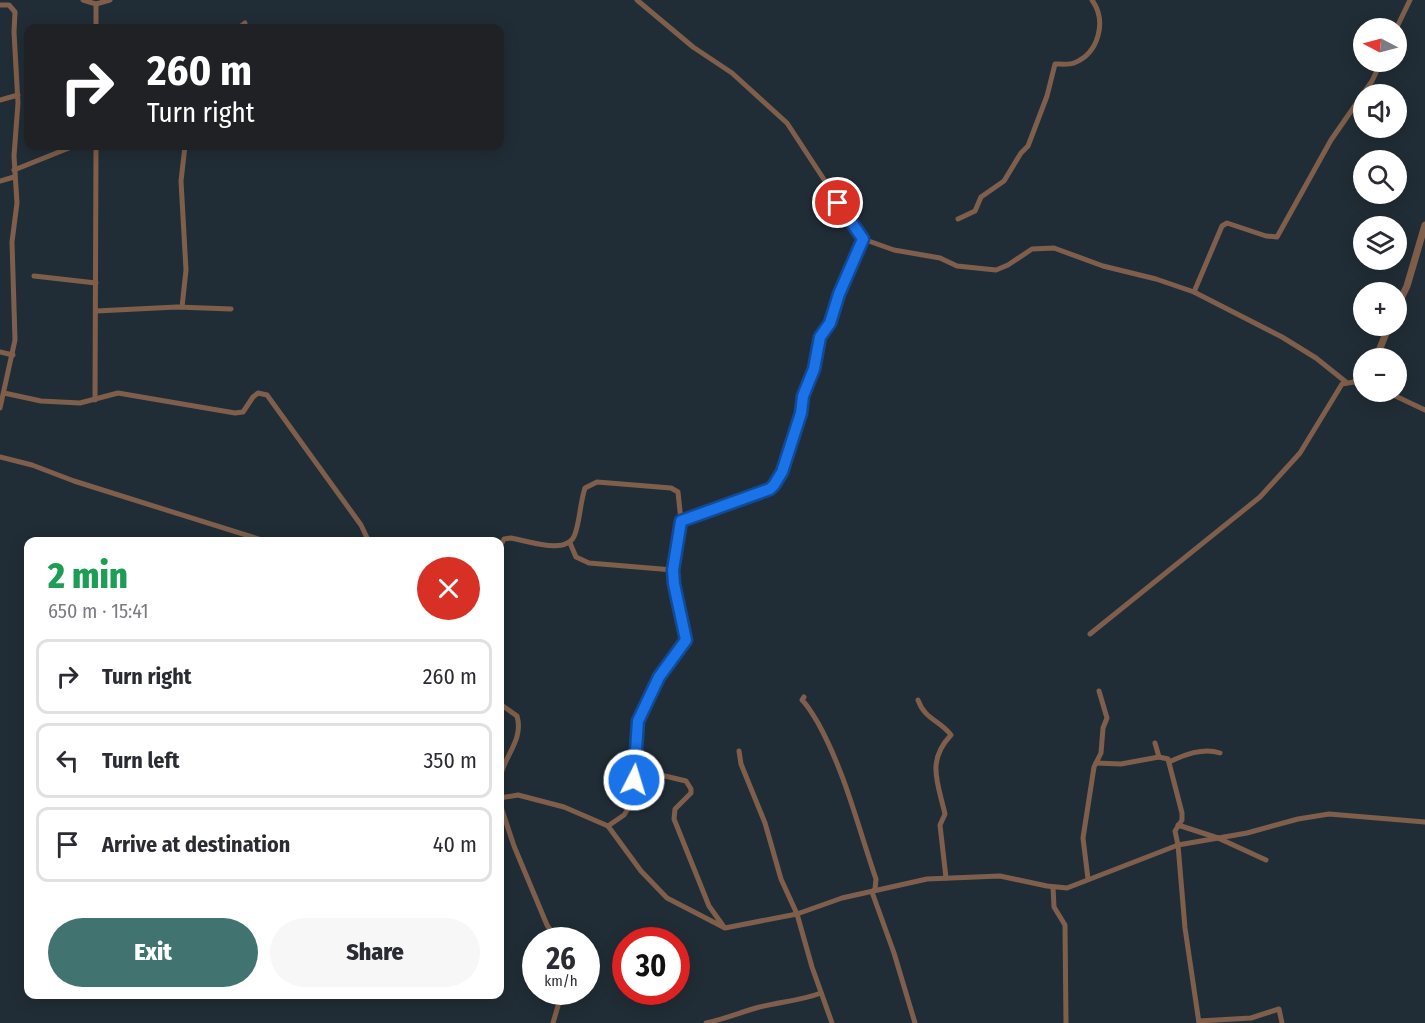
<!DOCTYPE html>
<meta charset="utf-8">
<style>
:root{--surface:#fff;--page:#f7f7f7;--text:#2b2b33;--muted:#7c7c81;--line:#e1e1e2;--accent:#417471}
body{margin:0;font-family:"Fira Sans Condensed",sans-serif;background:var(--page);color:var(--text);height:100vh;display:flex;flex-direction:column;font-size:22px;white-space:nowrap}
*{box-sizing:border-box;margin:0}
p{font-size:20px;color:var(--muted)}
.icon{flex:none;width:33px;height:33px;fill:none;stroke:currentColor;stroke-width:2;stroke-linecap:round;stroke-linejoin:round}
.map{position:relative;flex:1;overflow:hidden}
.sheet{position:absolute;left:24px;top:537px;width:480px;height:462px;display:flex;flex-direction:column;background:var(--surface);border-radius:12px;box-shadow:0 3px 15px #0003}
.sheet>*{flex:none}
.guide{position:absolute;left:24px;top:24px;width:480px;height:126px;border-radius:12px;box-shadow:0 3px 15px #0003;background:#202124;color:#fff;overflow:hidden}
.needle{width:39px;rotate:276deg}
.controls{position:absolute;left:1353px;top:18px;display:grid;gap:12px}
.controls a{display:grid;place-items:center;width:54px;height:54px;border-radius:50%;background:var(--surface);box-shadow:0 3px 15px #0003;font-size:30px}
.speed{position:absolute;left:522px;top:927px;display:flex;gap:12px;font-size:30px;font-weight:700;text-align:center}
.speed>*{display:grid;place-content:center;width:78px;height:78px;border-radius:50%;background:var(--surface);box-shadow:0 3px 15px #0003;line-height:1}
.speed small{font-size:15px;font-weight:400}
.speed .limit{border:9px solid #d22;background:#fff;color:#111}
.pin{position:absolute;display:grid;place-items:center;width:51px;height:51px;color:#fff;margin:-26px;border:3px solid #fff;border-radius:50%;box-shadow:0 2px 6px #0007}
.me{position:absolute;width:66px;margin:-33px;rotate:5deg;stroke-linejoin:round;filter:drop-shadow(0 0 4px #0008)}
.turn{display:flex;align-items:center;gap:21px;height:126px;padding:0 24px;font-size:27px}
.turn .icon{width:78px;height:78px;stroke-width:2.5}
.turn b{display:block;font-size:42px;line-height:51px}
.round{display:grid;place-items:center;flex:none;width:63px;height:63px;border-radius:32px;background:var(--page)}
.summary{display:flex;align-items:center;justify-content:space-between;height:102px;padding:0 24px}
h1{font-size:36px;font-weight:800;line-height:45px;color:#1e9e55}
.cta{display:flex;gap:12px;margin-top:auto;padding:12px 24px}
.cta a{flex:1;height:69px;border-radius:36px;background:var(--accent);color:#fff;font-size:24px;font-weight:800;line-height:69px;text-align:center}
.cta a+a{background:var(--page);color:var(--text)}
ul{padding:0;list-style:none}
li{display:flex;align-items:center;gap:18px;height:75px;margin:0 12px 9px;padding:0 12px;border:3px solid var(--line);border-radius:12px}
li div{flex:1}
li b{display:block;font-size:22px}
li em{font-style:normal}
.map>svg:first-child{display:block}
.lines{fill:none;stroke-linecap:round;stroke-linejoin:round}
.minor{stroke:#7f5f4b;stroke-width:5}
.tertiary{stroke:#7f5f4b;stroke-width:7}
.route-casing{stroke:#114b97;stroke-width:15}
.route{stroke:#1a73e8;stroke-width:10}
</style>
<div class="map">
<svg width="1425" height="1023" viewBox="0 0 1425 1023">
<rect width="100%" height="100%" fill="#212d36"/>
<g class="lines">
<g class="minor">
<polyline points="83,0 96,4 110,0"/>
<polyline points="637,0 693,47 732,73 787,123 863,239"/>
<polyline points="0,5 9,5 15,12 14,32 18,103 14,156 17,203 12,242 15,340 0,408"/>
<polyline points="96,28 96,4"/>
<polyline points="239,28 245,23"/>
<polyline points="1396,29 1410,0"/>
<polyline points="0,100 18,95"/>
<polyline points="14,170 74,146"/>
<polyline points="0,181 14,177"/>
<path d="M958,219l17,-8 6,-14 23,-16 17,-28 7,-7 19,-50 8,-32c6,0 14,1 19,-1 25,-10 33,-42 18,-63"/>
<polyline points="34,276 96,283"/>
<polyline points="1194,292 1222,226 1227,223 1266,236 1277,237 1331,140 1372,81 1381,62"/>
<polyline points="182,307 186,270 181,181 185,146"/>
<polyline points="96,311 177,307 231,309"/>
<polyline points="0,352 13,355"/>
<polyline points="1387,392 1425,410"/>
<polyline points="4,393 41,401 80,403 118,393 235,413 243,412 253,397 258,393 267,395 361,525 369,542"/>
<polyline points="95,400 96,146"/>
<polyline points="0,457 32,465 74,481 268,542"/>
<polyline points="681,521 770,489 782,472 801,413 803,396 814,369 820,337 830,323 839,294 863,239 894,250 940,258 957,266 996,270 1008,265 1032,249 1054,248 1103,266 1156,279 1194,292 1282,337 1316,358 1346,382"/>
<polyline points="570,543 576,557 589,563 673,570"/>
<path d="M500,547l4,-8 7,-1c18,3 57,18 64,-4 5,-14 5,-31 10,-46l12,-6 74,6 7,4 3,29 -8,49 1,14 10,41 2,15 -27,37 -21,44 -5,80 -9,14 -16,11"/>
<polyline points="1090,634 1260,497 1300,453 1342,384 1354,382 1364,385"/>
<path d="M804,697l-2,3c7,7 11,15 16,23 27,49 40,104 58,156l-1,10 -3,3 22,61 21,70"/>
<path d="M918,700c7,20 22,20 33,35 -25,26 -13,48 -6,79l-5,11 6,53"/>
<path d="M500,704l17,12c7,24 -13,40 -17,62"/>
<polyline points="1155,743 1159,757 1168,759 1182,813 1182,820 1175,831 1178,845 1185,928 1199,1023"/>
<polyline points="739,751 741,764 765,823 781,879 797,914 812,967 832,1023"/>
<path d="M1169,762c15,-7 34,-15 51,-9"/>
<polyline points="1096,763 1121,764 1159,757"/>
<polyline points="635,780 648,772 686,781 691,789 691,793 675,809 674,819 709,906 724,927"/>
<polyline points="500,798 518,795 564,807 608,826 641,871 667,898 725,928 797,914 842,898 927,879 1000,876 1047,886 1067,888 1178,845 1247,833 1298,819 1329,814 1425,822"/>
<polyline points="500,804 514,846 547,925 557,940"/>
<polyline points="1178,825 1218,838 1266,860"/>
<polyline points="1088,879 1083,838 1094,767 1101,753 1103,728 1107,718 1099,691"/>
<polyline points="1053,887 1054,907 1065,925 1066,1023"/>
<polyline points="1199,1021 1251,1018 1279,1009 1282,1023"/>
<polyline points="553,1023 562,992"/>
<path d="M706,1023c18,-4 33,-10 50,-15 22,-6 44,-7 65,-15"/>
</g>
<g class="tertiary">
<polyline points="1396,309 1407,286 1425,225"/>
<polyline points="1376,358 1389,326"/>
</g>
</g>
<g class="lines">
<defs>
<polyline id="route" points="634,780 638,721 659,677 686,640 674,584 673,570 681,521 770,489 774,485 782,472 801,413 803,396 814,369 820,337 830,323 839,294 863,239 838,203"/>
</defs>
<use href="#route" class="route-casing"/>
<use href="#route" class="route"/>
</g>
</svg>
<div class="controls">
<a><svg class="needle" viewBox="-14 -14 28 28"><path d="M0-13l5 13h-10z" fill="#e53935"/><path d="M0 13l5-13h-10z" fill="#7c7c81"/></svg></a>
<a><svg class="icon" aria-label="sound" viewBox="0 0 24 24"><path d="M4 9h4l5-4v14l-5-4H4zM17 9q2 3 0 6"/></svg></a>
<a><svg class="icon" aria-label="search" viewBox="0 0 24 24"><circle cx="10" cy="10" r="6"/><path d="M15 15l6 6"/></svg></a>
<a><svg class="icon" aria-label="layers" viewBox="0 0 24 24"><path d="M12 4l9 5-9 5-9-5zM3 14l9 5 9-5"/></svg></a>
<a>+</a>
<a>−</a>
</div>
<div class="speed"><div>26<small>km/h</small></div><div class="limit">30</div></div>
<div class="pin" style="left:838px;top:203px;background:#d93025"><svg class="icon" aria-label="arrive" viewBox="0 0 24 24"><path d="M6 21V4h12l-3 4 3 4H6"/></svg></div>
<svg class="me" style="left:634px;top:780px" viewBox="-20 -20 40 40"><circle r="17" fill="#1a73e8" stroke="#fff" stroke-width="3"/><path d="M0-11L8 9 0 5-8 9z" fill="#fff"/></svg>
<div class="guide">
<div class="turn"><svg class="icon" aria-label="right" viewBox="0 0 24 24"><path d="M7 20v-9h11M14 6l5 5-5 5"/></svg><div><b>260 m</b>Turn right</div></div>
</div>
<section class="sheet">
<div class="summary"><div><h1>2 min</h1><p>650 m · 15:41</p></div><a class="round" style="background:#d93025;color:#fff"><svg class="icon" aria-label="close" viewBox="0 0 24 24"><path d="M6 6l12 12M18 6L6 18"/></svg></a></div>
<ul>
<li><svg class="icon" aria-label="right" viewBox="0 0 24 24"><path d="M7 20v-9h11M14 6l5 5-5 5"/></svg><div><b>Turn right</b></div><em>260 m</em></li>
<li><svg class="icon" aria-label="left" viewBox="0 0 24 24"><path d="M17 20v-9H6M10 6l-5 5 5 5"/></svg><div><b>Turn left</b></div><em>350 m</em></li>
<li><svg class="icon" aria-label="arrive" viewBox="0 0 24 24"><path d="M6 21V4h12l-3 4 3 4H6"/></svg><div><b>Arrive at destination</b></div><em>40 m</em></li>
</ul>
<div class="cta"><a>Exit</a><a>Share</a></div>
</section>
</div>
